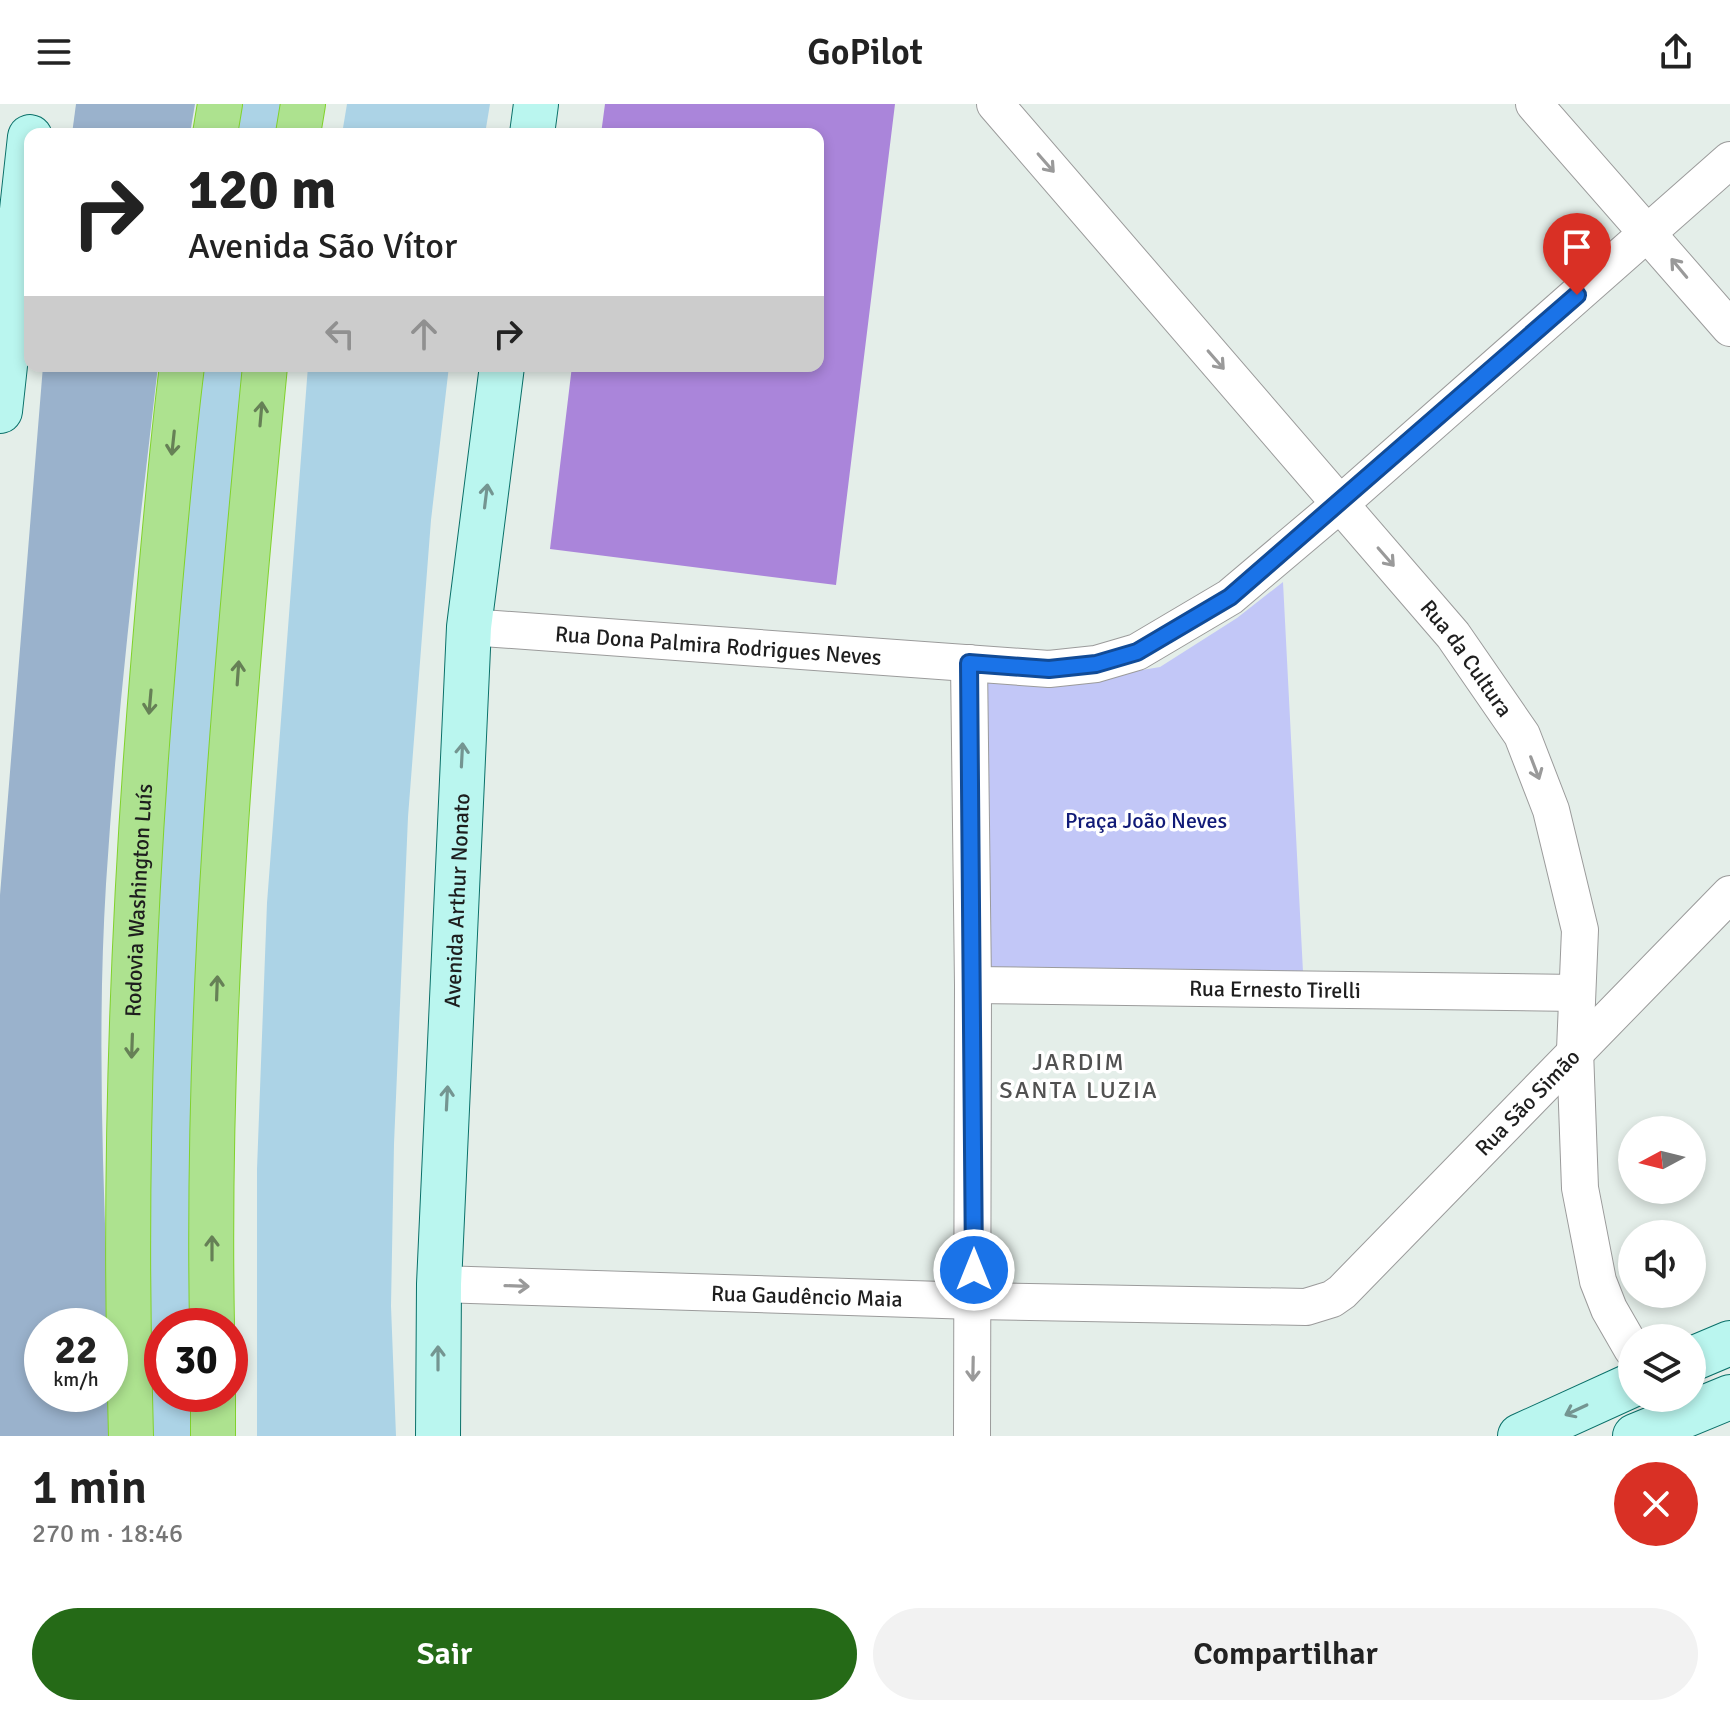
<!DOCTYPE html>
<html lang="pt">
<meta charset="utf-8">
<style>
:root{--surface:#fff;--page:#f2f2f2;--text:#222;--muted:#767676;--accent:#256a17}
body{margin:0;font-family:Signika,sans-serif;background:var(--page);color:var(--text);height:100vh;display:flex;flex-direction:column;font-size:30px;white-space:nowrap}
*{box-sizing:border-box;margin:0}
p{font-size:26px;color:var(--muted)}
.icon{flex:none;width:44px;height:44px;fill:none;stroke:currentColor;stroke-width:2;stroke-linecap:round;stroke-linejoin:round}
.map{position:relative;height:1332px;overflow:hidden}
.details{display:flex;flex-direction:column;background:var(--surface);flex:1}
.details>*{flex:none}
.top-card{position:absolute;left:24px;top:24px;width:800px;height:244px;border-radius:16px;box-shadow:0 4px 12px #0003;background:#fff;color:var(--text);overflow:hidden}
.needle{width:52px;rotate:263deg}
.tools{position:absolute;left:1618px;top:1012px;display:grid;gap:16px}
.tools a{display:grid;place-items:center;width:88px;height:88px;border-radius:50%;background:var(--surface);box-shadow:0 4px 12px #0003;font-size:40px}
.speed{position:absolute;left:24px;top:1204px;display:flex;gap:16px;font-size:40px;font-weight:700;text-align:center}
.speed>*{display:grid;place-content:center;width:104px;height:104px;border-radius:50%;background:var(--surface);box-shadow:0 4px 12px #0003;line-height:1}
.speed small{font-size:20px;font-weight:400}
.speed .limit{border:12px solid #d22;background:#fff;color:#111}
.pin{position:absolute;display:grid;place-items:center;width:68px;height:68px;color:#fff;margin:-82px -34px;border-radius:50% 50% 50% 0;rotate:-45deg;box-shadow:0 0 8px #0007}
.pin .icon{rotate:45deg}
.me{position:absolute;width:88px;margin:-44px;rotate:0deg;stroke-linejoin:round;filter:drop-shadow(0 0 6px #0008)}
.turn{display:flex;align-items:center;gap:28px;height:168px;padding:0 32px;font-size:36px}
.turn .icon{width:104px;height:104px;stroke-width:2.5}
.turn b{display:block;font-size:56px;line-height:68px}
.lanes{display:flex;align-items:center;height:76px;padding:0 32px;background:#0003;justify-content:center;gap:40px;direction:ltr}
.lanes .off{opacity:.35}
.round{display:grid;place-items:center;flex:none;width:84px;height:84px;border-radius:42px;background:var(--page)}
.summary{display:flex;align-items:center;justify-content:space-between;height:136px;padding:0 32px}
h1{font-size:48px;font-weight:600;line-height:60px}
.cta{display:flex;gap:16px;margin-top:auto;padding:16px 32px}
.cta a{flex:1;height:92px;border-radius:48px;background:var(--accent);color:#fff;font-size:32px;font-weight:600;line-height:92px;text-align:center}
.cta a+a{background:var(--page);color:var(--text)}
header{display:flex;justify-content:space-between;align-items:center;height:104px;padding:0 32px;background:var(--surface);font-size:36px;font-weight:600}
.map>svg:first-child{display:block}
.grass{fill:#acd3e6}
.forest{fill:#9ab2cc}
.park{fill:#c2c7f7}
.pitch{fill:#aa85da}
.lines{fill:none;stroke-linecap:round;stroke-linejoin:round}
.minor-casing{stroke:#9b9b9b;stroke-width:38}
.secondary-casing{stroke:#0a7069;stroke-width:46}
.motorway-casing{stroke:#81d22c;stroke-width:46}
.minor{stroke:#fff;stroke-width:36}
.secondary{stroke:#baf6ef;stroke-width:44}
.motorway{stroke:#ade28f;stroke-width:44}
.oneway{stroke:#9a9a9a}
.oneway2{stroke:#668056}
.oneway3{stroke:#749591}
.route-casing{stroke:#114b97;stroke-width:20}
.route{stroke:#1a73e8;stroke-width:14}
.labels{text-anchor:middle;stroke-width:7;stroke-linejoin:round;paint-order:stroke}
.street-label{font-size:22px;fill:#1e1e1e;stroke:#fff}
.park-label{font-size:22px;fill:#101a77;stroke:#fff}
.neighbourhood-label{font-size:24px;letter-spacing:2px;fill:#515151;stroke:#fff}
</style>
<header><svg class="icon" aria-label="menu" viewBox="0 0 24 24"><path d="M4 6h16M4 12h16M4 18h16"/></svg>GoPilot<svg class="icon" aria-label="share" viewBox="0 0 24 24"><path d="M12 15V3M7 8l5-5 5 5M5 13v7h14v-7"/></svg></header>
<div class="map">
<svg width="1730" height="1332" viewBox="0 0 1730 1332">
<rect width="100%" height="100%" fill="#e4eee9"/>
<g class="grass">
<polygon points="235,0 282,0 277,30 230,30"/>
<polygon points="347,0 490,0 485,30 342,30"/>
<polygon points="201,262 246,262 194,1222 162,1222 162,1290 196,1290 197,1332 150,1332 148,931 169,594"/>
<polygon points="308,262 449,262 431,416 408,713 394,1040 391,1202 396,1332 257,1332 257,1065 267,799"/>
</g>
<g class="forest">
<polygon points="76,0 195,0 190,30 72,30"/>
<path d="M43,262h115c-20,172 -41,345 -52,518 -9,147 -3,295 3,442h-67v68h68l4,42h-114v-541z"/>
</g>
<polygon class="park" points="1283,478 1303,868 986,864 984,576 1040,583 1160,563 1237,514"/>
<polygon class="pitch" points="605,0 895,0 836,481 550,445 572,262 818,262 818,30 601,30"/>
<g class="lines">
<defs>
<g id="minor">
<path id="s1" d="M995,0l458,531 69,100 29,75 29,120 -5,120 5,138 18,93 11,28 23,40"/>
<polyline points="1534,0 1730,224"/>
<path id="s2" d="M469,523l580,42 47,-5 41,-12 93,-55 110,-93 390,-344"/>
<polyline points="969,559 973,881 972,1332"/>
<path id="s3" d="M973,881l604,8"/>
<path id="s4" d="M439,1180l535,17 332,6 26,-8 10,-7 388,-398"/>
</g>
<g id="secondary">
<polyline points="532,30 536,0"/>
<polyline points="0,307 30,33"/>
<polyline points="1692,1255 1730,1239"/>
<path id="s5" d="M438,1332l1,-152 30,-657 33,-261"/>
<polyline points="1520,1332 1632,1281"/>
<polyline points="1635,1332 1730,1293"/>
</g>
<g id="motorway">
<polyline points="215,30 220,0"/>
<polyline points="298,30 303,0"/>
<path d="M212,1222c-6,-320 22,-641 53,-960"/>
<polyline points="213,1290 213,1332"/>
<path id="s6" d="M131,1332c-8,-260 1,-521 23,-781 8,-96 16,-193 28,-289"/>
</g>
</defs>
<use href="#minor" class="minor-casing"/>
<use href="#secondary" class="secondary-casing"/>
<use href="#motorway" class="motorway-casing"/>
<use href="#minor" class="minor"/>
<use href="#secondary" class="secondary"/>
<use href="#motorway" class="motorway"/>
</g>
<defs><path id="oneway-shaft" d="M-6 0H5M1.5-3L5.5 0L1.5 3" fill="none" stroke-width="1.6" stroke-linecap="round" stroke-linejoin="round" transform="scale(2)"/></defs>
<g class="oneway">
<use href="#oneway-shaft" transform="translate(1046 59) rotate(49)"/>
<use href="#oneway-shaft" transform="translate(1679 164) rotate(-130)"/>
<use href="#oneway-shaft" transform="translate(1216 256) rotate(49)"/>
<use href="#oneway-shaft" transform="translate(1386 453) rotate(49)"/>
<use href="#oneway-shaft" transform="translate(1535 664) rotate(69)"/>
<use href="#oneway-shaft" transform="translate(517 1182) rotate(2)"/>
<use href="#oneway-shaft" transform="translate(973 1265) rotate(91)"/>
</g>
<g class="oneway2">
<use href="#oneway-shaft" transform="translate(261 310) rotate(-85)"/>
<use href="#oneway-shaft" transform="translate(173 339) rotate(96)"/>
<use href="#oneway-shaft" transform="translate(238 569) rotate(-86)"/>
<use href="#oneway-shaft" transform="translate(150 598) rotate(95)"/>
<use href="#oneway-shaft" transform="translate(217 884) rotate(-88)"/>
<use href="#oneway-shaft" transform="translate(132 942) rotate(92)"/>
<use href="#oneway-shaft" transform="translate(212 1144) rotate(-90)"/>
</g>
<g class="oneway3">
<use href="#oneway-shaft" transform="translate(486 392) rotate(-83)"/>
<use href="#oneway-shaft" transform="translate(462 651) rotate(-87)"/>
<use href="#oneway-shaft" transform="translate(447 994) rotate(-87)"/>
<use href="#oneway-shaft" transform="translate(438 1254) rotate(-90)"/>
<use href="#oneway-shaft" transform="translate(1576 1306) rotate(155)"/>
</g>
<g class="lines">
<defs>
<polyline id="route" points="974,1166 969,559 1049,565 1096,560 1137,548 1230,493 1577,191"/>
</defs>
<use href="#route" class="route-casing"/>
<use href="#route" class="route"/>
</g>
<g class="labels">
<g class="street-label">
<text dy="8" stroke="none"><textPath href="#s2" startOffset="250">Rua Dona Palmira Rodrigues Neves</textPath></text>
<text dy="8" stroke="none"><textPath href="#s1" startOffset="728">Rua da Cultura</textPath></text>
<text dy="8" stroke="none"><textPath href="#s6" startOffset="536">Rodovia Washington Luís</textPath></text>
<text dy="8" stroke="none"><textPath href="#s5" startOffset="536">Avenida Arthur Nonato</textPath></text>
<text dy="8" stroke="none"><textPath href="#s3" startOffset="302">Rua Ernesto Tirelli</textPath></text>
<text dy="8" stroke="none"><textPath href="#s4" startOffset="1172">Rua São Simão</textPath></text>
<text dy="8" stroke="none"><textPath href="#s4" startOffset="368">Rua Gaudêncio Maia</textPath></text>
</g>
<g class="park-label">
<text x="1146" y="724">Praça João Neves</text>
</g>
<g class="neighbourhood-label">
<text x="1079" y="966">JARDIM<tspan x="1079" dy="28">SANTA LUZIA</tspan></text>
</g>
</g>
</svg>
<div class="tools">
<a><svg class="needle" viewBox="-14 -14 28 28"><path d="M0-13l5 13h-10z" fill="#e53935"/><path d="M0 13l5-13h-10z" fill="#767676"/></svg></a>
<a><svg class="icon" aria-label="sound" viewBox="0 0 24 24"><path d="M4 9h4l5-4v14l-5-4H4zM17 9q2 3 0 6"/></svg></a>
<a><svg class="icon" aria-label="layers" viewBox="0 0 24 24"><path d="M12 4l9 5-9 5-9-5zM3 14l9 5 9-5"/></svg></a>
</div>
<div class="speed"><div>22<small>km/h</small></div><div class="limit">30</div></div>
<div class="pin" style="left:1577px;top:191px;background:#d93025"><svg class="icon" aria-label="arrive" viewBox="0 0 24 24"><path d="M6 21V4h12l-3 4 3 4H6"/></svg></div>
<svg class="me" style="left:974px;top:1166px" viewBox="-20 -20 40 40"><circle r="17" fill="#1a73e8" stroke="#fff" stroke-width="3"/><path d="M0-11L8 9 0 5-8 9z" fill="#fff"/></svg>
<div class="top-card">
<div class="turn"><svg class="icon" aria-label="right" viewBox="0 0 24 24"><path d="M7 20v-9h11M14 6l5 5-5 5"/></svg><div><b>120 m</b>Avenida São Vítor</div></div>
<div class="lanes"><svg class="icon off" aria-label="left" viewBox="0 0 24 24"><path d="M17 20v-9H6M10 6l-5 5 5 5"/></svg><svg class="icon off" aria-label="ahead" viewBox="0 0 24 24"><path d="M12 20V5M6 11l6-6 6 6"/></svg><svg class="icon" aria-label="right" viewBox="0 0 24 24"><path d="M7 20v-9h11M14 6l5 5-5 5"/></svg></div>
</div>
</div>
<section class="details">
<div class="summary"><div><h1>1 min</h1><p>270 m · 18:46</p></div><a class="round" style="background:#d93025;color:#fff"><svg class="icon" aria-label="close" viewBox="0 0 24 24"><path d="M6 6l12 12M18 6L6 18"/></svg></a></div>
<div class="cta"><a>Sair</a><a>Compartilhar</a></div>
</section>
